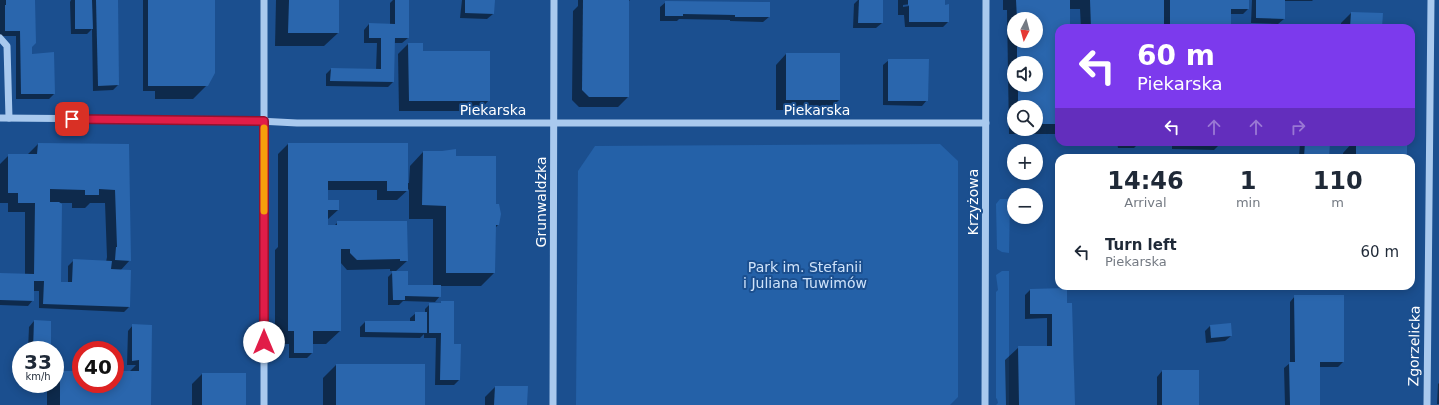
<!DOCTYPE html>
<meta charset="utf-8">
<style>
:root{--surface:#fff;--page:#f6f6f7;--text:#1f2937;--muted:#747a83}
body{margin:0;font-family:"DejaVu Sans",sans-serif;background:var(--page);color:var(--text);height:100vh;display:flex;flex-direction:column;font-size:15px;white-space:nowrap}
*{box-sizing:border-box;margin:0}
p{font-size:13px;color:var(--muted)}
.icon{flex:none;width:22px;height:22px;fill:none;stroke:currentColor;stroke-width:2;stroke-linecap:round;stroke-linejoin:round}
.map{position:relative;flex:1;overflow:hidden}
.side{position:absolute;left:1055px;top:154px;width:360px;height:136px;display:flex;flex-direction:column;background:var(--surface);border-radius:12px;box-shadow:0 2px 10px #0003}
.side>*{flex:none}
.hud{position:absolute;left:1055px;top:24px;width:360px;height:122px;border-radius:12px;box-shadow:0 2px 10px #0003;background:#7c3aed;color:#fff;overflow:hidden}
.needle{width:26px;rotate:186deg}
.tools{position:absolute;left:1007px;top:12px;display:grid;gap:8px}
.tools a{display:grid;place-items:center;width:36px;height:36px;border-radius:50%;background:var(--surface);box-shadow:0 2px 10px #0003;font-size:20px}
.speed{position:absolute;left:12px;top:341px;display:flex;gap:8px;font-size:20px;font-weight:700;text-align:center}
.speed>*{display:grid;place-content:center;width:52px;height:52px;border-radius:50%;background:var(--surface);box-shadow:0 2px 10px #0003;line-height:1}
.speed small{font-size:10px;font-weight:400}
.speed .limit{border:6px solid #d22;background:#fff;color:#111}
.pin{position:absolute;display:grid;place-items:center;width:34px;height:34px;color:#fff;margin:-17px;border-radius:8px;box-shadow:0 2px 6px #0006}
.me{position:absolute;width:44px;margin:-22px;rotate:0deg;stroke-linejoin:round;filter:drop-shadow(0 0 3px #0008)}
.turn{display:flex;align-items:center;gap:14px;height:84px;padding:0 16px;font-size:18px}
.turn .icon{width:52px;height:52px;stroke-width:2.5}
.turn b{display:block;font-size:28px;line-height:34px}
.lanes{display:flex;align-items:center;height:38px;padding:0 16px;background:#0003;justify-content:center;gap:20px;direction:ltr}
.lanes .off{opacity:.35}
.eta{display:flex;justify-content:space-evenly;align-items:center;height:68px;text-align:center}
.eta b{font-size:24px;font-weight:700;line-height:28px}
ul{padding:0;list-style:none}
li{display:flex;align-items:center;gap:12px;height:60px;padding:0 16px}
li div{flex:1}
li b{display:block;font-size:15px}
li em{font-style:normal}
.map>svg:first-child{display:block}
.green{fill:#2461a8}
.shadow{fill:#0007;fill-rule:evenodd}
.building{fill:#2a66ad}
.lines{fill:none;stroke-linecap:round;stroke-linejoin:round}
.minor{stroke:#a9c9ee;stroke-width:7}
.route-casing{stroke:#92132f;stroke-width:10}
.route{stroke:#e11d48;stroke-width:7}
.slow{stroke:#f59e0b;stroke-width:7}
.labels{text-anchor:middle;stroke-width:4;stroke-linejoin:round;paint-order:stroke}
.street-label{font-size:14px;fill:#fff;stroke:#1b4f8f}
.park-label{font-size:14px;fill:#cfe3fa;stroke:#1b4f8f}
</style>
<div class="map">
<svg width="1439" height="405" viewBox="0 0 1439 405">
<rect width="100%" height="100%" fill="#1b4f8f"/>
<g class="green">
<polygon points="940,144 958,161 958,397 950,405 576,405 578,171 595,146"/>
<polygon points="1000,199 1010,199 1009,253 1002,252 997,249 996,204"/>
<polygon points="1002,271 1009,271 1009,405 996,405 998,403 997,399 996,398 996,292 998,290 996,275"/>
</g>
<g class="shadow">
<polygon points="0,0 34,0 31,55 54,94 49,99 16,99 16,36 0,36"/>
<polygon points="71,0 117,0 118,85 113,90 93,91 92,29 87,34 71,34 70,2"/>
<polygon points="143,0 214,0 207,85 193,99 155,99 155,91 143,91"/>
<polygon points="276,0 338,0 338,33 324,46 275,46"/>
<polygon points="393,0 408,0 408,38 402,43 394,43 393,82 388,87 326,86 326,74 331,69 376,70 377,43 364,43 364,30 369,24 390,25 390,3"/>
<polygon points="462,0 494,0 493,14 487,19 460,18"/>
<polygon points="578,0 630,0 628,2 628,97 618,107 579,107 572,100 573,11 578,6"/>
<polygon points="858,0 882,0 882,23 876,28 853,28 854,4"/>
<path d="M898,0h46v6h4v16l-5,5h-38l-1,-12h-6zM911,4l-2,2 -6,1v-2z"/>
<path d="M1003,0h245v9l-5,5h-13v14h-149l-1,-19h-11v19h-10v106h-50l-2,-124h-4zM1014,19h22v22h-22zM1014,63h22v22h-22zM1014,107h22v22h-22z"/>
<polygon points="1252,0 1313,0 1312,1 1284,1 1284,19 1278,24 1251,23"/>
<polygon points="666,2 769,17 763,22 730,21 730,20 679,19 677,21 660,21 660,7"/>
<polygon points="1351,13 1381,28 1341,28 1341,23"/>
<polygon points="408,44 489,100 479,111 399,111 398,54"/>
<polygon points="786,54 839,100 829,110 776,110 776,65"/>
<polygon points="889,60 927,100 922,106 883,105 883,65"/>
<polygon points="1117,142 1139,142 1139,143 1134,148 1118,148"/>
<polygon points="1172,142 1222,142 1214,150 1172,149"/>
<polygon points="1254,142 1346,142 1329,143 1328,158 1262,158 1265,155 1299,157 1300,143"/>
<polygon points="1353,142 1406,142 1406,158 1343,158 1343,153"/>
<path d="M38,144l90,1 2,115 -10,11 9,36 -5,5 -85,-4v-17h-6v9l-5,6 -28,-1v-31l25,1v-63h-17v-9h-8v-39l9,-9h18zM58,203h14v5h13l5,-5h15l2,54 -1,5 -32,-2 -6,6v17h-8z"/>
<path d="M288,144l119,39h2l1,-17 13,-14 32,5 40,48 3,20 -3,3 -1,45 -13,13h-41v10l-5,6 -32,-1 -4,4h-11v-28l6,-6h-4v-2l-43,1 -7,-8v69l-14,13h-14v9l-5,5h-18v-14h-14v-94l3,-3v-93zM409,189v30h24v67h-26l-12,-14 12,-11 -69,-39 -4,4h-7v-6l11,-10 -11,-9v-11h50v10h20z"/>
<polygon points="1066,289 1070,346 1073,346 1074,405 1006,405 1005,360 1019,347 1047,346 1047,318 1025,319 1025,295 1030,290"/>
<polygon points="1295,296 1343,362 1338,367 1319,367 1319,405 1285,405 1284,368 1290,363 1290,302"/>
<polygon points="442,302 453,345 459,380 454,385 435,385 436,338 424,338 424,334 420,338 360,337 360,327 365,322 410,322 410,318 416,313 425,313 425,309 430,304 439,304"/>
<polygon points="34,321 50,350 28,350 29,327"/>
<polygon points="133,325 150,405 47,405 47,385 55,384 55,377 60,372 81,372 81,384 115,384 115,372 129,372 136,365 127,365 128,331"/>
<polygon points="1210,326 1231,336 1225,341 1206,343 1205,331"/>
<polygon points="336,365 424,405 323,405 323,378"/>
<polygon points="1162,371 1198,405 1157,405 1157,377"/>
<polygon points="202,374 245,405 192,405 192,384"/>
<polygon points="1439,383 1439,404 1437,404 1438,384"/>
<polygon points="495,387 527,387 526,405 485,405 485,397"/>
</g>
<g class="building">
<polygon points="6,0 35,0 36,43 32,47 32,54 54,52 55,94 21,94 20,31 5,31 5,5 6,5"/>
<polygon points="75,0 92,0 93,29 75,29"/>
<polygon points="96,0 118,0 119,85 98,86"/>
<polygon points="148,0 215,0 215,73 208,86 148,86"/>
<polygon points="289,0 339,0 339,33 288,33"/>
<polygon points="395,0 409,0 409,38 395,38 394,82 330,81 331,68 381,69 381,38 369,38 369,23 395,24"/>
<polygon points="465,0 495,0 494,14 465,13"/>
<polygon points="583,0 629,0 629,97 589,97 582,90"/>
<polygon points="859,0 883,0 883,23 858,23"/>
<polygon points="908,0 945,0 945,5 949,4 949,22 909,22 909,5 908,5"/>
<polygon points="1016,0 1070,0 1070,28 1059,28 1059,124 1036,124 1036,107 1018,107 1018,85 1036,85 1036,63 1017,63 1017,41 1036,41 1036,19 1017,19"/>
<polygon points="1090,0 1164,0 1164,28 1091,28"/>
<polygon points="1170,0 1249,0 1249,9 1231,9 1231,28 1170,28"/>
<polygon points="1256,0 1285,0 1285,19 1256,18"/>
<polygon points="665,1 770,2 770,17 735,17 735,15 683,14 683,16 665,16"/>
<polygon points="1351,12 1383,13 1382,28 1350,28"/>
<polygon points="408,43 423,43 423,51 490,51 490,101 409,101"/>
<rect x="786" y="53" width="54" height="47"/>
<polygon points="888,59 929,59 928,101 888,101"/>
<polygon points="1122,142 1138,142 1138,143 1122,144"/>
<polygon points="1305,142 1330,142 1329,158 1264,158 1264,154 1304,157"/>
<rect x="1356" y="142" width="51" height="16"/>
<polygon points="38,143 129,144 131,261 115,260 116,247 117,247 115,190 99,189 99,195 85,195 85,190 50,189 50,202 59,202 62,204 61,282 72,282 73,259 112,261 111,269 131,270 130,307 43,304 44,281 34,281 34,301 0,300 0,273 34,274 35,203 18,203 18,193 8,193 8,154 37,154"/>
<polygon points="288,143 408,143 408,191 387,191 387,181 328,181 328,200 339,200 339,210 328,210 328,225 337,225 337,221 407,221 408,261 400,261 400,259 357,260 350,253 350,249 341,249 341,331 313,331 313,353 294,353 294,331 288,331"/>
<polygon points="456,149 456,156 496,156 496,204 499,204 501,214 499,225 496,225 495,273 446,273 446,206 422,205 423,151 442,151"/>
<polygon points="392,271 408,271 408,285 441,285 441,297 405,296 405,300 393,300"/>
<polygon points="1067,288 1067,303 1072,303 1075,405 1019,405 1018,346 1052,346 1052,314 1030,314 1030,289"/>
<polygon points="1294,295 1344,295 1344,362 1320,362 1320,405 1290,405 1289,362 1295,362"/>
<polygon points="441,301 454,301 454,344 461,344 460,380 440,380 441,333 429,333 429,303 441,303"/>
<polygon points="415,312 427,312 427,333 365,332 365,321 415,321"/>
<polygon points="34,320 51,321 51,350 33,350"/>
<polygon points="1231,323 1232,336 1211,338 1210,325"/>
<polygon points="132,324 152,325 151,405 60,405 60,371 81,371 81,384 115,384 115,371 139,371 139,360 132,361"/>
<rect x="336" y="364" width="89" height="41"/>
<rect x="1162" y="370" width="37" height="35"/>
<rect x="202" y="373" width="44" height="32"/>
<polygon points="495,386 528,386 527,405 494,405"/>
</g>
<g class="lines">
<g class="minor">
<polyline points="264,0 264,405"/>
<polyline points="0,38 7,46 9,118"/>
<polyline points="0,118 237,120 297,123 986,123"/>
<polyline points="553,405 554,0"/>
<polyline points="985,405 986,0"/>
<polyline points="1427,405 1431,0"/>
</g>
</g>
<g class="lines">
<defs>
<polyline id="route" points="72,119 264,121 264,342"/>
</defs>
<use href="#route" class="route-casing"/>
<use href="#route" class="route"/>
<polyline class="slow" points="264,128 264,211"/>
</g>
<g class="labels">
<g class="street-label">
<text x="493" y="115">Piekarska</text>
<text x="817" y="115">Piekarska</text>
<text transform="translate(541 202) rotate(-90)" y="5">Grunwaldzka</text>
<text transform="translate(973 202) rotate(-90)" y="5">Krzyżowa</text>
<text transform="translate(1414 346) rotate(-89)" y="5">Zgorzelicka</text>
</g>
<g class="park-label">
<text x="805" y="272">Park im. Stefanii<tspan x="805" dy="16">i Juliana Tuwimów</tspan></text>
</g>
</g>
</svg>
<div class="tools">
<a><svg class="needle" viewBox="-14 -14 28 28"><path d="M0-13l5 13h-10z" fill="#e53935"/><path d="M0 13l5-13h-10z" fill="#747a83"/></svg></a>
<a><svg class="icon" aria-label="sound" viewBox="0 0 24 24"><path d="M4 9h4l5-4v14l-5-4H4zM17 9q2 3 0 6"/></svg></a>
<a><svg class="icon" aria-label="search" viewBox="0 0 24 24"><circle cx="10" cy="10" r="6"/><path d="M15 15l6 6"/></svg></a>
<a>+</a>
<a>−</a>
</div>
<div class="speed"><div>33<small>km/h</small></div><div class="limit">40</div></div>
<div class="pin" style="left:72px;top:119px;background:#d93025"><svg class="icon" aria-label="arrive" viewBox="0 0 24 24"><path d="M6 21V4h12l-3 4 3 4H6"/></svg></div>
<svg class="me" style="left:264px;top:342px" viewBox="-20 -20 40 40"><circle r="19" fill="#fff"/><path d="M0-13L10 11 0 6-10 11z" fill="#e11d48"/></svg>
<div class="hud">
<div class="turn"><svg class="icon" aria-label="left" viewBox="0 0 24 24"><path d="M17 20v-9H6M10 6l-5 5 5 5"/></svg><div><b>60 m</b>Piekarska</div></div>
<div class="lanes"><svg class="icon" aria-label="left" viewBox="0 0 24 24"><path d="M17 20v-9H6M10 6l-5 5 5 5"/></svg><svg class="icon off" aria-label="ahead" viewBox="0 0 24 24"><path d="M12 20V5M6 11l6-6 6 6"/></svg><svg class="icon off" aria-label="ahead" viewBox="0 0 24 24"><path d="M12 20V5M6 11l6-6 6 6"/></svg><svg class="icon off" aria-label="right" viewBox="0 0 24 24"><path d="M7 20v-9h11M14 6l5 5-5 5"/></svg></div>
</div>
<section class="side">
<div class="eta">
<div><b>14:46</b><p>Arrival</p></div>
<div><b>1</b><p>min</p></div>
<div><b>110</b><p>m</p></div>
</div>
<ul>
<li><svg class="icon" aria-label="left" viewBox="0 0 24 24"><path d="M17 20v-9H6M10 6l-5 5 5 5"/></svg><div><b>Turn left</b><p>Piekarska</p></div><em>60 m</em></li>
</ul>
</section>
</div>
